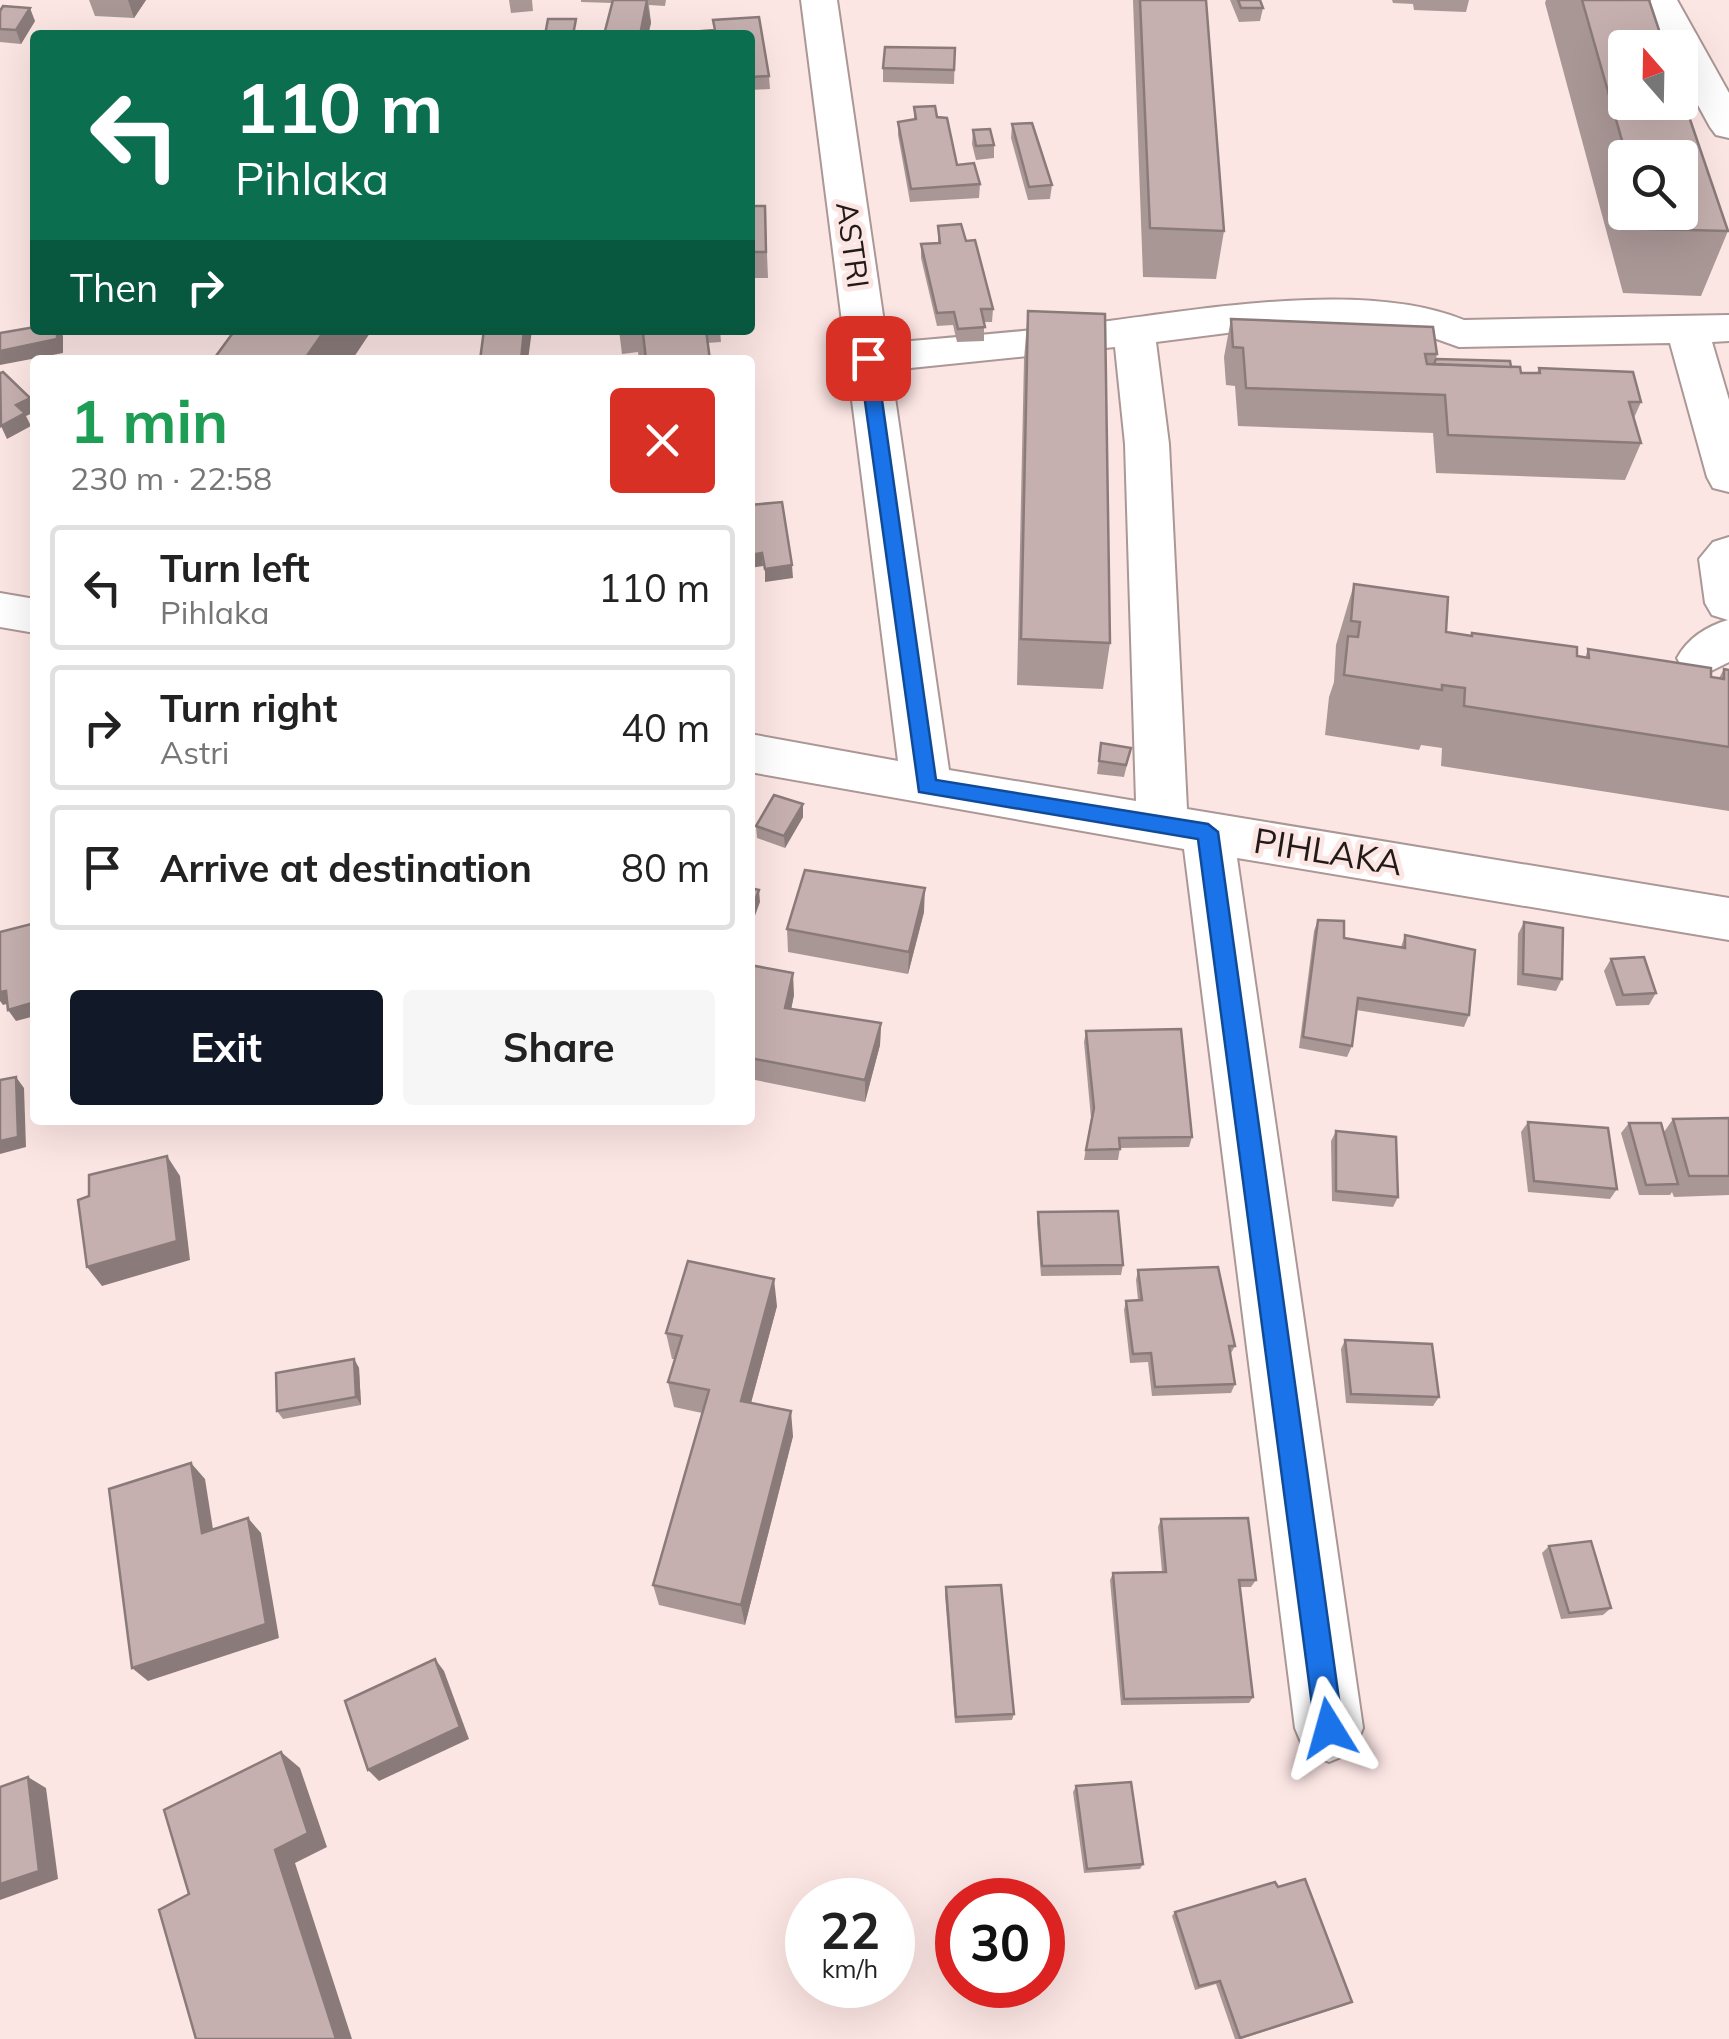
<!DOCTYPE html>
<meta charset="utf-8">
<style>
:root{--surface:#fff;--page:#f6f6f6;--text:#222;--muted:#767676;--line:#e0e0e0;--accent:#111827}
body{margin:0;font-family:Mulish,sans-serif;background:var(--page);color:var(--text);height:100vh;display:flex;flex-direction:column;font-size:38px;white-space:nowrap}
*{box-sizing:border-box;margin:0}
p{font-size:32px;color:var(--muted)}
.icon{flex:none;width:55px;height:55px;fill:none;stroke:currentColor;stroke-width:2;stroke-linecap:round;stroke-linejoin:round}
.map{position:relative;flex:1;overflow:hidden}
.details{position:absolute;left:30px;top:355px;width:725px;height:770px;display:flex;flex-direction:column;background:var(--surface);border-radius:10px;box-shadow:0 10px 40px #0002}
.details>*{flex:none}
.guide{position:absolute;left:30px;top:30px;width:725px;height:305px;border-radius:10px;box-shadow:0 10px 40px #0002;background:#0b6e4f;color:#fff;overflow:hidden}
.needle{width:65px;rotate:340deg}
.fabs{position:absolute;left:1608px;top:30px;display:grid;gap:20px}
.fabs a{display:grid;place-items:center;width:90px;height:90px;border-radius:10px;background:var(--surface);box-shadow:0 10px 40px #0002;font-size:50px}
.speed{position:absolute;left:785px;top:1878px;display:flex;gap:20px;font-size:50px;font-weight:700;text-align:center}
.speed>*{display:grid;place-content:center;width:130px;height:130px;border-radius:50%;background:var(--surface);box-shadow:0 10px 40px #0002;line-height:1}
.speed small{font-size:25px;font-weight:400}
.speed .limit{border:15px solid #d22;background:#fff;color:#111}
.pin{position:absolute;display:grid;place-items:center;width:85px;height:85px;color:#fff;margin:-42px;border-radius:20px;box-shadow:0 5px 15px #0006}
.me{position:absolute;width:110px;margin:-55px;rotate:352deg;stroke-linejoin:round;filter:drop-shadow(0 0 8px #0008)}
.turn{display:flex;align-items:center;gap:35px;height:210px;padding:0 40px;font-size:45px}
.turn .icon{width:130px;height:130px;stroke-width:2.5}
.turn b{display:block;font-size:70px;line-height:85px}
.then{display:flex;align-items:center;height:95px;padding:0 40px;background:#0003;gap:20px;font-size:38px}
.round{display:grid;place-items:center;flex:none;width:105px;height:105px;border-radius:10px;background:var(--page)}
.summary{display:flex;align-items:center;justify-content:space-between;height:170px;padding:0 40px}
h1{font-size:60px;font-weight:700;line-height:75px;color:#1e9e55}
.primary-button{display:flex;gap:20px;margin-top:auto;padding:20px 40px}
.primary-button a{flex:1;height:115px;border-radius:10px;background:var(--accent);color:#fff;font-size:40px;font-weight:700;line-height:115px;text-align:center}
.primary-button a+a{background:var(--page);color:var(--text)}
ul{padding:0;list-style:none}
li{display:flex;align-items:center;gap:30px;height:125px;margin:0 20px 15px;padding:0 20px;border:5px solid var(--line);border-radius:10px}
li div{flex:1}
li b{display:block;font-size:38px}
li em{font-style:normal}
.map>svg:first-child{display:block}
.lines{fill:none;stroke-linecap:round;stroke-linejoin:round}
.minor-casing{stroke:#ab9795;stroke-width:4}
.minor{fill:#fff;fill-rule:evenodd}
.wall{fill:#a99796;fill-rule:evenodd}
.shaded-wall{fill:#8a7b7a}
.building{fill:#c5b0af;stroke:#8a7b7a;stroke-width:2.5}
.route{fill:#1a73e8;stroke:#114b97;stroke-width:2.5}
.labels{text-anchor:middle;stroke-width:10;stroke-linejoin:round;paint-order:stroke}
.far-street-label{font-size:30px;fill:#211a19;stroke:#fce6e4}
.street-label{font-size:35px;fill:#211a19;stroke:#fce6e4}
</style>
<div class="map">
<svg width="1729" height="2039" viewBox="0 0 1729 2039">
<rect width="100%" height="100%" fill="#fce6e4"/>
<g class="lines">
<defs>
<g id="minor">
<path d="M801,0h36l50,343c69,-6 137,-11 206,-20 107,-13 270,-44 371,-3l265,-5v26l-17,1 17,58v92l-16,-4 -6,-11 -37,-134 -211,4 -42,-15 -135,-6 -126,16 13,102 18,365 542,89v42l-492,-82 126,870 -10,24 -24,10 -24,-10 -10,-24 -111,-879 -434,-77v-38l148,27zM1115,347l10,97 11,357 -187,-31 -58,-400z"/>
<polygon points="1641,0 1677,0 1729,93 1729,138 1716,135 1710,127 1680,72 1680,48 1667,48"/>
<path d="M1729,537v125l-28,14 -17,-5 -7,-13c11,-20 30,-32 51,-38l-16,-5 -7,-12 -6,-44 14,-17z"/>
<polygon points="0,593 35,599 35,633 0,627"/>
</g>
</defs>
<use href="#minor" class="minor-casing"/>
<use href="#minor" class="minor"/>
</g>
<g class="wall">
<polygon points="89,0 146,0 134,18 95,16"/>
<polygon points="509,0 532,0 533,11 511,13"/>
<polygon points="581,0 666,0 665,6 649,5 651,23 648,35 605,35 612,3 581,2"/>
<polygon points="1133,0 1206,0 1224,231 1216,279 1143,277"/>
<polygon points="1230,0 1260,0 1263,8 1260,21 1239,22"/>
<polygon points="1392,0 1469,0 1466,12 1414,10 1413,4 1393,3"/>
<path d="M1546,0h105l-1,2 78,229 -27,65 -78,-3 -78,-290zM1625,158h55v54h-55z"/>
<polygon points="0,11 35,21 21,44 0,42"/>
<polygon points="750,35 769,76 770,89 750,90"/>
<polygon points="955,48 954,84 883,82 883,68"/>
<polygon points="914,107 937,117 957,165 980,184 979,198 910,202 898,135 898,122 914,120"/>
<polygon points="1012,124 1052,185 1050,199 1028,200 1011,138"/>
<polygon points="973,130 994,145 994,158 976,160 972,144"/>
<polygon points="750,206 765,206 768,278 750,278"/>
<polygon points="938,226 966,241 993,309 992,322 984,322 984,341 957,342 953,325 937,326 921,258 921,244 938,243"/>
<polygon points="1028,311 1110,643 1103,689 1017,685 1024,359"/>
<polygon points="1231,319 1437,354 1436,359 1511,367 1521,373 1537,373 1539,368 1641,402 1634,418 1641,443 1625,480 1436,473 1433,433 1238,426 1235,386 1226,385 1224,357"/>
<polygon points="619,330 720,330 721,342 707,343 646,359 639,359 638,352 622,354"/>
<polygon points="1354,584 1446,632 1585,658 1588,649 1719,678 1724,669 1729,670 1729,811 1441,766 1442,748 1421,745 1419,750 1325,735 1329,697 1334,682 1336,645"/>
<polygon points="1101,743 1131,748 1124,777 1097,774"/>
<polygon points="803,804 803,817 785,848 757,838 756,826"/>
<polygon points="924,912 908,974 788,952 787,929"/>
<polygon points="1318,920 1344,938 1401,947 1405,935 1469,1015 1464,1027 1356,1010 1352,1046 1347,1057 1299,1048 1314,931"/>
<polygon points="1524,922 1562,979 1556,991 1517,985 1518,934"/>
<polygon points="1611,959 1656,993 1649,1005 1616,1006 1604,971"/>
<polygon points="750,965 794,995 791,1009 881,1023 880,1045 865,1102 750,1079"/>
<polygon points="1086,1031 1192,1137 1189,1147 1120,1148 1118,1160 1084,1160 1091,1118 1084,1042"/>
<polygon points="1729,1118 1729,1195 1674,1197 1672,1192 1670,1195 1639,1195 1621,1133 1629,1123 1664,1132 1673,1119"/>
<polygon points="1528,1122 1617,1189 1610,1199 1528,1192 1521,1132"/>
<polygon points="1336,1131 1398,1197 1393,1207 1332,1201 1331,1141"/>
<polygon points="1038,1212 1123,1265 1121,1275 1041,1276 1037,1222"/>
<polygon points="1138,1270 1235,1346 1230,1355 1235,1384 1231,1393 1152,1396 1148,1362 1130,1363 1124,1310 1126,1301 1138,1300 1136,1280"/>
<polygon points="777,1306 751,1403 793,1436 745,1625 659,1605 653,1585 702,1413 674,1407 668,1382 675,1359 672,1359 666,1333"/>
<polygon points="1345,1340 1439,1397 1433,1406 1346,1403 1341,1349"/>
<polygon points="354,1359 359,1368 361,1405 283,1419 277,1411"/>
<polygon points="1161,1519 1256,1580 1251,1587 1240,1587 1253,1697 1249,1703 1121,1705 1110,1580 1113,1573 1162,1572 1158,1527"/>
<polygon points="1549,1546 1611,1608 1603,1615 1561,1619 1542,1553"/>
<polygon points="946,1587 1014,1714 1012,1720 955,1723 945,1595"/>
<polygon points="1076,1786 1143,1864 1140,1869 1084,1873 1073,1792"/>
<polygon points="1175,1912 1346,2005 1241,2039 1235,2039 1216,1984 1195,1990 1172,1916"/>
</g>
<g class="shaded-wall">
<polygon points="128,0 146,0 134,18"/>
<polygon points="647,0 651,23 648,35 640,35"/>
<polygon points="30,8 35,21 21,44 16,30"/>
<polygon points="57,330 60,330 63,336 63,353 0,365 0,351"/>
<polygon points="325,330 372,330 352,360 304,360"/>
<polygon points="524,330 532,330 528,360 521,360"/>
<polygon points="30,398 35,410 35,412 26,416 31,426 7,439 1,426 16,405"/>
<polygon points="762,553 763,566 750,568 750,555"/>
<polygon points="792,565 793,578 765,582 765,569"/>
<polygon points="803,804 803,817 785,848 784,836"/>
<polygon points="925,888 924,912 908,974 909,952"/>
<polygon points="759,890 760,902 750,929 750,914"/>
<polygon points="793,973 794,995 787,1030 785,1008"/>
<polygon points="6,991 14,1002 3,1005 0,1001 0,992"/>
<polygon points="35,1002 35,1016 16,1021 8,1010"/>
<polygon points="881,1023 880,1045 865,1102 865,1080"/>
<polygon points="16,1077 24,1088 26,1147 0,1154 0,1141"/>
<polygon points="167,1156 180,1176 190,1260 102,1286 87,1267"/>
<polygon points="774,1279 777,1306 745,1425 741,1401"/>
<polygon points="354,1359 359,1368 361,1405 356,1397"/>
<polygon points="791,1411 793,1436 745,1625 741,1605"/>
<polygon points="191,1463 205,1479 216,1548 202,1533"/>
<polygon points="248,1518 261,1533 279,1638 148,1681 132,1668"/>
<polygon points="435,1659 444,1671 469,1739 379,1781 368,1770"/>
<polygon points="281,1752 300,1768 327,1847 295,1863 352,2039 336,2039 275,1850"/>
<polygon points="28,1777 46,1788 58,1879 0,1900 0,1884"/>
</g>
<g class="building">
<polygon points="613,0 647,0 640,35 612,35 613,32 605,31"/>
<polygon points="1140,0 1206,0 1224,231 1150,228"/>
<polygon points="1238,0 1260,0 1263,8 1241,8"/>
<polygon points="1582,0 1649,0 1665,48 1625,48 1625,102 1680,102 1680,90 1728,231 1648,229 1643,212 1680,212 1680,158 1627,158"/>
<polygon points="3,6 30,8 16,30 0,29 0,11"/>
<polygon points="759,17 769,76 750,77 750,35 690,35 690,32 715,30 713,20"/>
<polygon points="548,19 576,19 573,35 545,35"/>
<polygon points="107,32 161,34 106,35"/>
<polygon points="885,47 955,48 954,70 883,68"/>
<polygon points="935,106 937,117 947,118 957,165 974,163 980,184 911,189 898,122 916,119 914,107"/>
<polygon points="1032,123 1052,185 1029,187 1012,124"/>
<polygon points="990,129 994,145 976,146 973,130"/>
<polygon points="750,206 765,206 766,252 750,252"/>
<polygon points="961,224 966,241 975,240 993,309 981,309 985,327 958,329 954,312 937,313 921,244 940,243 938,226"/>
<polygon points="1028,311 1105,314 1110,643 1021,639"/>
<polygon points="1231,319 1433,327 1437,354 1425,354 1427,364 1520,367 1521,373 1540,373 1539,368 1633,372 1641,402 1629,402 1641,443 1448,435 1445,395 1246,388 1243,348 1233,347"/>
<polygon points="35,327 35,330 57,330 57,339 0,351 0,333"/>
<polygon points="235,330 325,330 304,360 213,360"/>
<polygon points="484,330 524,330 521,360 480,360"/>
<polygon points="636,330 706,330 710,360 646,360 643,333 636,333"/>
<polygon points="1436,359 1510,361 1511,367 1434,364"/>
<polygon points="3,372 30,398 16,405 25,413 1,426 0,373"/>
<polygon points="782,502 792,565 765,569 762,553 750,555 750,505"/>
<polygon points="1354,584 1448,597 1446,632 1472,636 1472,633 1577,647 1577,656 1589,658 1588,649 1711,668 1711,677 1724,679 1724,669 1729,670 1729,747 1464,706 1465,688 1442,685 1442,690 1344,675 1348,636 1358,637 1360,622 1351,621"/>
<polygon points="1101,743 1131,748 1126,765 1099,761"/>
<polygon points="774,795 803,804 784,836 756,826"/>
<polygon points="805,870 925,888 909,952 787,929"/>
<polygon points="750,888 759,890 750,914"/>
<polygon points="1318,920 1344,921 1344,938 1405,948 1405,935 1475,950 1469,1015 1358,998 1352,1046 1303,1037"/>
<polygon points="1524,922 1563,928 1562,979 1523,974"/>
<polygon points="35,923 35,1002 8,1010 6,991 0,992 0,932"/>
<polygon points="1644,957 1656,993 1623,995 1611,959"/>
<polygon points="750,965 793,973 785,1008 881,1023 865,1080 750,1058"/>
<polygon points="1181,1029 1192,1137 1119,1138 1120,1149 1086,1150 1094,1108 1086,1031"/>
<polygon points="16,1077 18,1137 0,1141 0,1080"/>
<polygon points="1729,1118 1729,1176 1689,1176 1673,1119"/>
<polygon points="1528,1122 1608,1128 1617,1189 1534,1181"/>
<polygon points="1629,1123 1661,1123 1678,1184 1646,1185"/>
<polygon points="1336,1131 1396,1137 1398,1197 1336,1191"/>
<polygon points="167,1156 177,1241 87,1267 78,1200 89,1196 89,1175"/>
<polygon points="1118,1211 1123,1265 1042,1266 1038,1212"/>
<polygon points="688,1261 774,1279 741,1401 791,1411 741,1605 653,1585 709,1390 668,1382 682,1336 666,1333"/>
<polygon points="1218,1267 1235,1346 1229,1346 1235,1384 1155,1387 1151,1353 1133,1354 1126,1301 1142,1300 1138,1270"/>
<polygon points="1345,1340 1432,1344 1439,1397 1351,1394"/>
<polygon points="354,1359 356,1397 277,1411 276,1373"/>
<polygon points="191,1463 202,1533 248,1518 266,1624 132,1668 109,1489"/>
<polygon points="1248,1518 1256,1580 1239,1580 1253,1697 1124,1699 1113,1573 1166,1572 1161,1519"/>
<polygon points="1591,1541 1611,1608 1569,1613 1549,1546"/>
<polygon points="1001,1585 1014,1714 956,1717 946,1587"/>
<polygon points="435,1659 460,1727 368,1770 345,1701"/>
<polygon points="281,1752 308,1833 275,1850 336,2039 196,2039 159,1910 189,1894 164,1810"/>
<polygon points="28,1777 39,1871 0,1884 0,1787"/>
<polygon points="1131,1782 1143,1864 1087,1869 1076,1786"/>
<polygon points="1305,1879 1352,2002 1240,2038 1220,1981 1199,1986 1175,1912 1275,1882 1278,1887"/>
</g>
<polygon class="route" points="868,353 876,358 936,780 1208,824 1218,832 1343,1728 1339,1739 1329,1743 1319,1739 1315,1728 1198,839 919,792 859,358"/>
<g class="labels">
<g class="far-street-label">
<text transform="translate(852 245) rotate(82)" y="10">ASTRI</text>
</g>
<g class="street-label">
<text transform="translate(1328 852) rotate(9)" y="12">PIHLAKA</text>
</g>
</g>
</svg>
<div class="fabs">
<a><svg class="needle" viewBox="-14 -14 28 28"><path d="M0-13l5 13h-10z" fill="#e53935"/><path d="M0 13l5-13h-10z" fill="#767676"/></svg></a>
<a><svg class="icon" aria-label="search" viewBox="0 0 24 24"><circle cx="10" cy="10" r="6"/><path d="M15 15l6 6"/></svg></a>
</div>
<div class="speed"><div>22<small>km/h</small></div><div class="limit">30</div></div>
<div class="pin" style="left:868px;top:358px;background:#d93025"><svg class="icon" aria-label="arrive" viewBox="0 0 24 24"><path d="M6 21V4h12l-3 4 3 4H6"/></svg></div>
<svg class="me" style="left:1329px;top:1728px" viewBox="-20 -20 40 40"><path d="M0-17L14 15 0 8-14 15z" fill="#1a73e8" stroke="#fff" stroke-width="4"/></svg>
<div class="guide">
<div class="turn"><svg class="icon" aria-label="left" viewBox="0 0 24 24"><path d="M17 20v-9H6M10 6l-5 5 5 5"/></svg><div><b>110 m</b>Pihlaka</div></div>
<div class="then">Then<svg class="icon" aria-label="right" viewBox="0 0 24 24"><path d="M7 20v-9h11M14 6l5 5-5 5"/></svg></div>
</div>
<section class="details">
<div class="summary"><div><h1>1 min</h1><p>230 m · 22:58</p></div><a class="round" style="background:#d93025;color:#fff"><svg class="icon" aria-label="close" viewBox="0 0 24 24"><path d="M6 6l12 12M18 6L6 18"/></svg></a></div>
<ul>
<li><svg class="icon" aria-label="left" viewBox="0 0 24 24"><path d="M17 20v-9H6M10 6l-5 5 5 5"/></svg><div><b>Turn left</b><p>Pihlaka</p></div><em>110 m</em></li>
<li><svg class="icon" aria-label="right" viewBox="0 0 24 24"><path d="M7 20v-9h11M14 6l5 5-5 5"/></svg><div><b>Turn right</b><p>Astri</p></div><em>40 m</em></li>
<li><svg class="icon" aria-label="arrive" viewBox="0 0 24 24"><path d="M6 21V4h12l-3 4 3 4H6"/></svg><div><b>Arrive at destination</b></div><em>80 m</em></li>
</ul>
<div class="primary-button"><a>Exit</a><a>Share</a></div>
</section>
</div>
